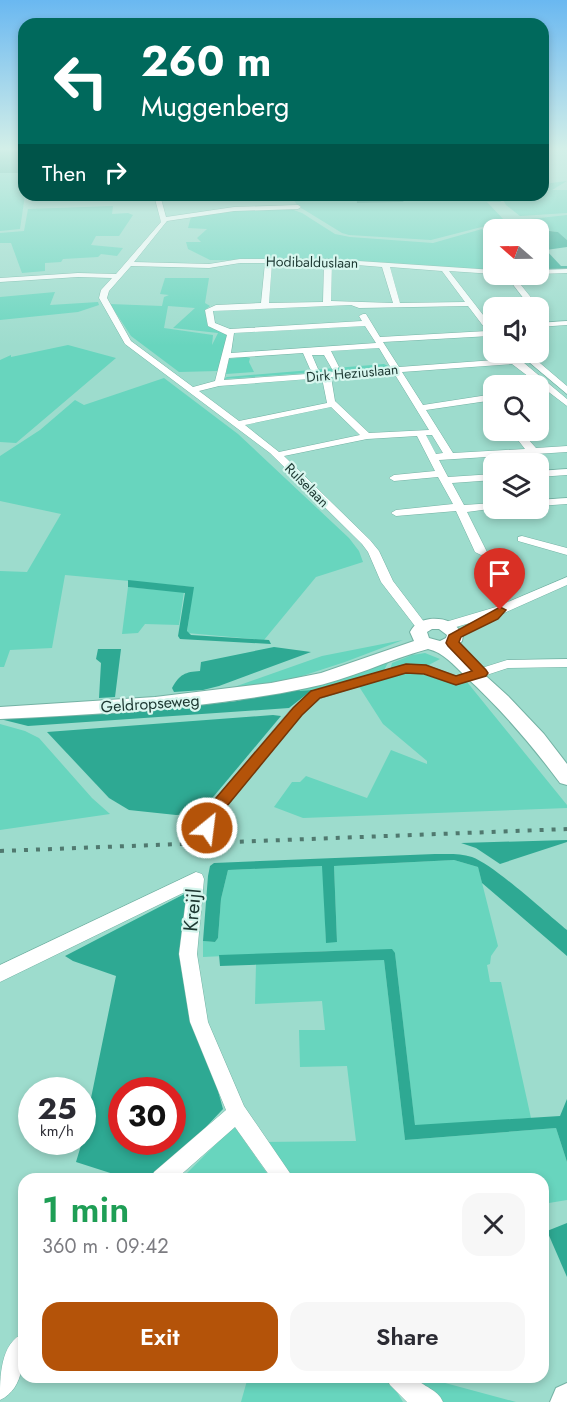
<!DOCTYPE html>
<meta charset="utf-8">
<style>
:root{--surface:#fff;--page:#f7f7f7;--text:#2b2b33;--muted:#7c7c81;--accent:#b45309}
body{margin:0;font-family:Jost,sans-serif;background:var(--page);color:var(--text);height:100vh;display:flex;flex-direction:column;font-size:22px;white-space:nowrap}
*{box-sizing:border-box;margin:0}
p{font-size:20px;color:var(--muted)}
.icon{flex:none;width:33px;height:33px;fill:none;stroke:currentColor;stroke-width:2;stroke-linecap:round;stroke-linejoin:round}
.map{position:relative;flex:1;overflow:hidden}
.side{position:absolute;left:18px;top:1173px;width:531px;height:210px;display:flex;flex-direction:column;background:var(--surface);border-radius:18px;box-shadow:0 3px 9px #0003}
.side>*{flex:none}
.banner{position:absolute;left:18px;top:18px;width:531px;height:183px;border-radius:18px;box-shadow:0 3px 9px #0003;background:#00695c;color:#fff;overflow:hidden}
.needle{width:39px;rotate:290deg}
.controls{position:absolute;left:483px;top:219px;display:grid;gap:12px}
.controls a{display:grid;place-items:center;width:66px;height:66px;border-radius:12px;background:var(--surface);box-shadow:0 3px 9px #0003;font-size:30px}
.speed{position:absolute;left:18px;top:1077px;display:flex;gap:12px;font-size:30px;font-weight:700;text-align:center}
.speed>*{display:grid;place-content:center;width:78px;height:78px;border-radius:50%;background:var(--surface);box-shadow:0 3px 9px #0003;line-height:1}
.speed small{font-size:15px;font-weight:400}
.speed .limit{border:9px solid #d22;background:#fff;color:#111}
.pin{position:absolute;display:grid;place-items:center;width:51px;height:51px;color:#fff;margin:-62px -26px;border-radius:50% 50% 50% 0;rotate:-45deg;box-shadow:0 0 6px #0007}
.pin .icon{rotate:45deg}
.me{position:absolute;width:66px;margin:-33px;rotate:29deg;stroke-linejoin:round;filter:drop-shadow(0 0 4px #0008)}
.turn{display:flex;align-items:center;gap:21px;height:126px;padding:0 24px;font-size:27px}
.turn .icon{width:78px;height:78px;stroke-width:2.5}
.turn b{display:block;font-size:42px;line-height:51px}
.then{display:flex;align-items:center;height:57px;padding:0 24px;background:#0003;gap:12px;font-size:22px}
.round{display:grid;place-items:center;flex:none;width:63px;height:63px;border-radius:18px;background:var(--page)}
.headline{display:flex;align-items:center;justify-content:space-between;height:102px;padding:0 24px}
h1{font-size:36px;font-weight:600;line-height:45px;color:#1e9e55}
.primary-button{display:flex;gap:12px;margin-top:auto;padding:12px 24px}
.primary-button a{flex:1;height:69px;border-radius:18px;background:var(--accent);color:#fff;font-size:24px;font-weight:600;line-height:69px;text-align:center}
.primary-button a+a{background:var(--page);color:var(--text)}
.map>svg:first-child{display:block}
.green{fill:#68d5be;fill-rule:evenodd}
.forest{fill:#2ea993;fill-rule:evenodd}
.lines{fill:none;stroke-linecap:round;stroke-linejoin:round}
.minor-casing{stroke:#74b2a4;stroke-width:1}
.major-casing{stroke:#74b2a4;stroke-width:2}
.minor{fill:#fff;fill-rule:evenodd}
.major{fill:#fff;fill-rule:evenodd}
.rail{stroke:#50796f;stroke-width:4;stroke-dasharray:4 8;stroke-linecap:butt}
.route{fill:#b45309;stroke:#753606;stroke-width:1.5}
.labels{text-anchor:middle;stroke-width:4.5;stroke-linejoin:round;paint-order:stroke}
.far-street-label{font-size:14px;fill:#1c3731;stroke:#d7f6ee}
.street-label{font-size:16px;fill:#1c3731;stroke:#d7f6ee}
.near-street-label{font-size:20px;fill:#1c3731;stroke:#d7f6ee}
</style>
<div class="map">
<svg width="567" height="1402" viewBox="0 0 567 1402">
<rect width="100%" height="100%" fill="#9ddccd"/>
<g class="green">
<polygon points="0,173 24,173 25,195 20,229 0,231"/>
<polygon points="567,181 552,190 567,190 567,213 520,216 506,205 500,195 543,195 543,184"/>
<polygon points="290,195 356,195 357,203 403,202 395,195 497,195 501,202 487,202 505,221 431,240 349,235 342,233 298,206"/>
<polygon points="113,206 112,214 128,213 133,215 119,236 96,236 91,245 123,248 117,256 101,254 98,257 63,259 61,262 45,263 45,271 22,273 11,243 0,243 0,233 24,231 28,209"/>
<polygon points="288,208 302,213 335,234 350,237 433,243 482,229 493,244 493,271 377,262 210,260 188,249 186,242 201,242 197,238 207,229 188,228 191,217 232,210"/>
<polygon points="567,215 567,240 558,232 532,228 531,219"/>
<path d="M165,278h44l-4,25 5,3 -4,3 1,14 21,11 -10,37 -39,1 -48,-36 -21,-32 52,2 2,-9 5,-2 -9,-1zM168,306l27,2 -22,20 45,5 -6,12 1,-10 -49,-7z"/>
<polygon points="55,292 50,305 98,302 99,305 78,312 0,320 0,297"/>
<polygon points="68,345 116,358 16,443 0,442 0,360 11,355 11,357"/>
<polygon points="246,357 250,358 249,362 254,372 226,374 229,359"/>
<polygon points="384,364 390,367 223,379 227,377"/>
<polygon points="164,378 238,434 349,538 359,551 363,562 316,577 264,640 187,633 193,587 65,575 52,648 10,650 4,667 0,667 0,571 27,572 61,514 0,501 0,456 40,430 75,400 84,405"/>
<polygon points="128,587 184,592 179,625 145,624 138,633 122,634"/>
<polygon points="403,640 345,662 296,678 223,691 322,656"/>
<polygon points="425,653 440,659 425,667 390,671 392,663 412,655"/>
<polygon points="389,661 383,672 312,690 300,691 298,687"/>
<path d="M407,671c21,2 38,15 60,11l100,123v3l-264,10 -29,-11 18,-25h8l6,-6 61,22 24,-48 36,14v-3l-44,-37 -25,-39z"/>
<polygon points="0,724 25,731 39,738 92,798 110,814 0,830"/>
<polygon points="454,860 478,867 498,946 491,956 490,964 487,965 490,982 501,982 531,1118 415,1126 395,953 326,951 203,957 203,941 215,942 218,938 221,899 228,870 323,866 326,942 337,942 334,866"/>
<polygon points="384,960 405,1140 556,1128 567,1162 567,1200 543,1204 543,1179 288,1179 262,1142 356,1141 347,1066 300,1067 299,1030 325,1030 322,1001 255,1004 256,964"/>
<polygon points="234,1126 271,1179 181,1179"/>
<polygon points="248,1377 388,1377 403,1402 241,1402"/>
<polygon points="411,1377 423,1377 516,1402 443,1402 422,1391"/>
</g>
<g class="forest">
<polygon points="0,150 24,150 24,160 23,157 20,158 23,173 0,173"/>
<polygon points="356,195 395,195 404,202 357,203"/>
<polygon points="531,219 533,229 558,232 567,240 567,247 546,250 561,266 567,266 567,270 543,271 539,266 539,246 541,245 539,243 538,230 518,229 514,222"/>
<polygon points="128,580 194,587 187,631 191,635 269,640 271,644 180,639 178,636 185,593 128,587"/>
<path d="M274,647l37,5 -92,34 -16,4 -29,2 -2,-4c8,-14 13,-16 28,-17l1,-9z"/>
<polygon points="98,649 121,649 115,697 99,698 101,663 96,659"/>
<polygon points="298,687 300,691 312,690 289,708 28,726 0,719 174,708 237,701"/>
<polygon points="273,715 281,716 214,796 200,809 191,814 176,815 129,810 109,798 47,732"/>
<polygon points="567,840 567,842 500,864 476,848 461,843"/>
<path d="M435,854c12,0 25,-1 37,3 22,8 74,56 95,73v26l-85,-73 -4,-16 -24,-7 -120,6 3,76 -11,1 -4,-77 -94,4 -7,29 -3,39 -3,4 -12,-1 5,-65 2,-10 4,-3z"/>
<path d="M194,889l-5,96 34,124 -66,70h-28l-53,-17 6,-20 34,-166 -43,-15 -8,-5zM122,1090h50v52h-50z"/>
<polygon points="392,949 395,953 415,1125 560,1116 567,1099 567,1162 556,1128 405,1140 384,960 220,966 219,955"/>
<polygon points="567,1223 567,1277 547,1231"/>
</g>
<g class="lines">
<defs>
<g id="minor">
<path d="M154,195h6l6,22 68,-10 64,-2 3,2 -3,2 -64,2 -67,10 -33,41 75,2 31,-5h88l166,11v4l-45,-3 45,58v8l-4,-1 -107,6 16,25 109,-8 -4,-5 7,-2 56,47v7l-55,-42 -110,8 21,33 71,-11v6l-68,10 27,43 72,-4 -15,-19h10l16,18 31,-2v6l-128,8 9,17 46,-3v6l-42,3 12,22 30,-2v5h3l-30,4 20,40 -2,2 -4,1 -6,-3 -19,-41 -60,5 -5,-3 5,-3 57,-6 -15,-27 -44,4 -5,-3 5,-3 41,-4 -18,-35 -50,3 -83,17 86,84 9,11 14,30 35,46 -2,3h-8l-37,-48 -13,-30 -6,-8 -92,-91 -145,-109 -26,-46 2,-8 11,-12 -34,-1 -78,5v-4l78,-5 38,1 45,-52zM240,263h25l-4,40 -45,2 -11,5 3,16 19,9 -12,46 -22,6 -62,-46 -24,-43 2,-7 22,-25 78,2zM272,263h52l-1,39 -54,1zM332,263l50,4 11,36 -62,-2zM390,267l52,4 23,31 -65,1zM351,305l8,3 109,-2 19,25 -107,6 -14,-23h-3l-4,2 3,5 -132,8 -15,-6 -2,-12zM365,326l11,17 -145,10 3,-20zM379,348l12,20 -167,12 5,-22 74,-5 7,16 4,3 4,-3 -6,-14h12l8,14 3,1 4,-3 -8,-16zM394,373l35,57 -60,3 -34,-32 -4,-24zM322,378l5,25 -88,18 -40,-30 20,-5zM331,407l29,28 -81,17 -34,-27zM426,435h6l11,18 -7,1z"/>
<polygon points="567,269 567,273 538,274 538,270"/>
<polygon points="505,274 512,274 538,306 539,308 538,309 531,308"/>
<polygon points="567,321 567,325 538,327 538,323"/>
<polygon points="517,352 527,352 567,386 567,394"/>
<polygon points="567,469 567,475 538,477 538,471"/>
<polygon points="567,498 567,504 538,506 538,500"/>
<polygon points="522,536 567,548 567,555 518,541 518,537"/>
<polygon points="567,577 567,585 504,613 446,630 440,626 442,623 496,607"/>
<polygon points="567,659 567,667 508,668 456,685 424,673 406,672 321,698 302,714 226,806 212,831 207,833 202,831 199,827 216,798 292,708 311,692 406,664 426,665 456,676 507,660"/>
<polygon points="196,872 202,874 204,879 197,954 208,1022 244,1106 294,1179 272,1179 235,1127 176,1179 151,1179 154,1172 226,1110 190,1022 179,954 187,891 0,982 0,965"/>
<path d="M24,1333c0,22 1,56 -24,67 0,-23 0,-57 24,-67z"/>
<path d="M386,1377h28c9,10 24,12 29,25h-36l-17,-17z"/>
</g>
<g id="major">
<path d="M430,619c15,-1 25,3 33,16l-1,6 -7,7 53,48 36,38 23,30v21l-7,-2c-29,-39 -59,-74 -95,-107 -11,-11 -21,-23 -37,-27 -41,11 -79,31 -121,39 -101,21 -204,26 -307,31v-12l155,-10 116,-14 50,-10 93,-32 -4,-9c5,-9 10,-11 20,-13zM432,629h7l8,6 -1,3 -6,3 -11,-3 -2,-6z"/>
<polygon points="567,1383 567,1402 550,1402 556,1388"/>
</g>
</defs>
<use href="#minor" class="minor-casing"/>
<use href="#major" class="major-casing"/>
<use href="#minor" class="minor"/>
<use href="#major" class="major"/>
<polyline class="rail" points="0,851 567,829"/>
</g>
<linearGradient id="sky" x2="0" y2="1"><stop stop-color="#6ab8f1"/><stop offset="0.43" stop-color="#d3efe8"/><stop offset="1" stop-color="#d3efe8" stop-opacity="0"/></linearGradient>
<rect width="567" height="346" fill="url(#sky)"/>
<polygon class="route" points="500,607 506,610 498,619 461,637 459,642 486,670 488,673 486,676 456,685 424,674 406,673 320,698 302,715 227,806 213,832 202,832 200,828 216,798 293,708 311,691 406,664 426,665 456,676 472,671 448,646 446,643 449,635"/>
<g class="labels">
<g class="far-street-label">
<text transform="translate(312 262) rotate(1)" y="5">Hodibalduslaan</text>
<text transform="translate(352 373) rotate(-5)" y="5">Dirk Heziuslaan</text>
<text transform="translate(307 485) rotate(45)" y="5">Rulselaan</text>
</g>
<g class="street-label">
<text transform="translate(150 703) rotate(-4)" y="6">Geldropseweg</text>
</g>
<g class="near-street-label">
<text transform="translate(192 910) rotate(-85)" y="7">Kreijl</text>
</g>
</g>
</svg>
<div class="controls">
<a><svg class="needle" viewBox="-14 -14 28 28"><path d="M0-13l5 13h-10z" fill="#e53935"/><path d="M0 13l5-13h-10z" fill="#7c7c81"/></svg></a>
<a><svg class="icon" aria-label="sound" viewBox="0 0 24 24"><path d="M4 9h4l5-4v14l-5-4H4zM17 9q2 3 0 6"/></svg></a>
<a><svg class="icon" aria-label="search" viewBox="0 0 24 24"><circle cx="10" cy="10" r="6"/><path d="M15 15l6 6"/></svg></a>
<a><svg class="icon" aria-label="layers" viewBox="0 0 24 24"><path d="M12 4l9 5-9 5-9-5zM3 14l9 5 9-5"/></svg></a>
</div>
<div class="speed"><div>25<small>km/h</small></div><div class="limit">30</div></div>
<div class="pin" style="left:500px;top:610px;background:#d93025"><svg class="icon" aria-label="arrive" viewBox="0 0 24 24"><path d="M6 21V4h12l-3 4 3 4H6"/></svg></div>
<svg class="me" style="left:207px;top:828px" viewBox="-20 -20 40 40"><circle r="17" fill="#b45309" stroke="#fff" stroke-width="3"/><path d="M0-11L8 9 0 5-8 9z" fill="#fff"/></svg>
<div class="banner">
<div class="turn"><svg class="icon" aria-label="left" viewBox="0 0 24 24"><path d="M17 20v-9H6M10 6l-5 5 5 5"/></svg><div><b>260 m</b>Muggenberg</div></div>
<div class="then">Then<svg class="icon" aria-label="right" viewBox="0 0 24 24"><path d="M7 20v-9h11M14 6l5 5-5 5"/></svg></div>
</div>
<section class="side">
<div class="headline"><div><h1>1 min</h1><p>360 m · 09:42</p></div><a class="round"><svg class="icon" aria-label="close" viewBox="0 0 24 24"><path d="M6 6l12 12M18 6L6 18"/></svg></a></div>
<div class="primary-button"><a>Exit</a><a>Share</a></div>
</section>
</div>
